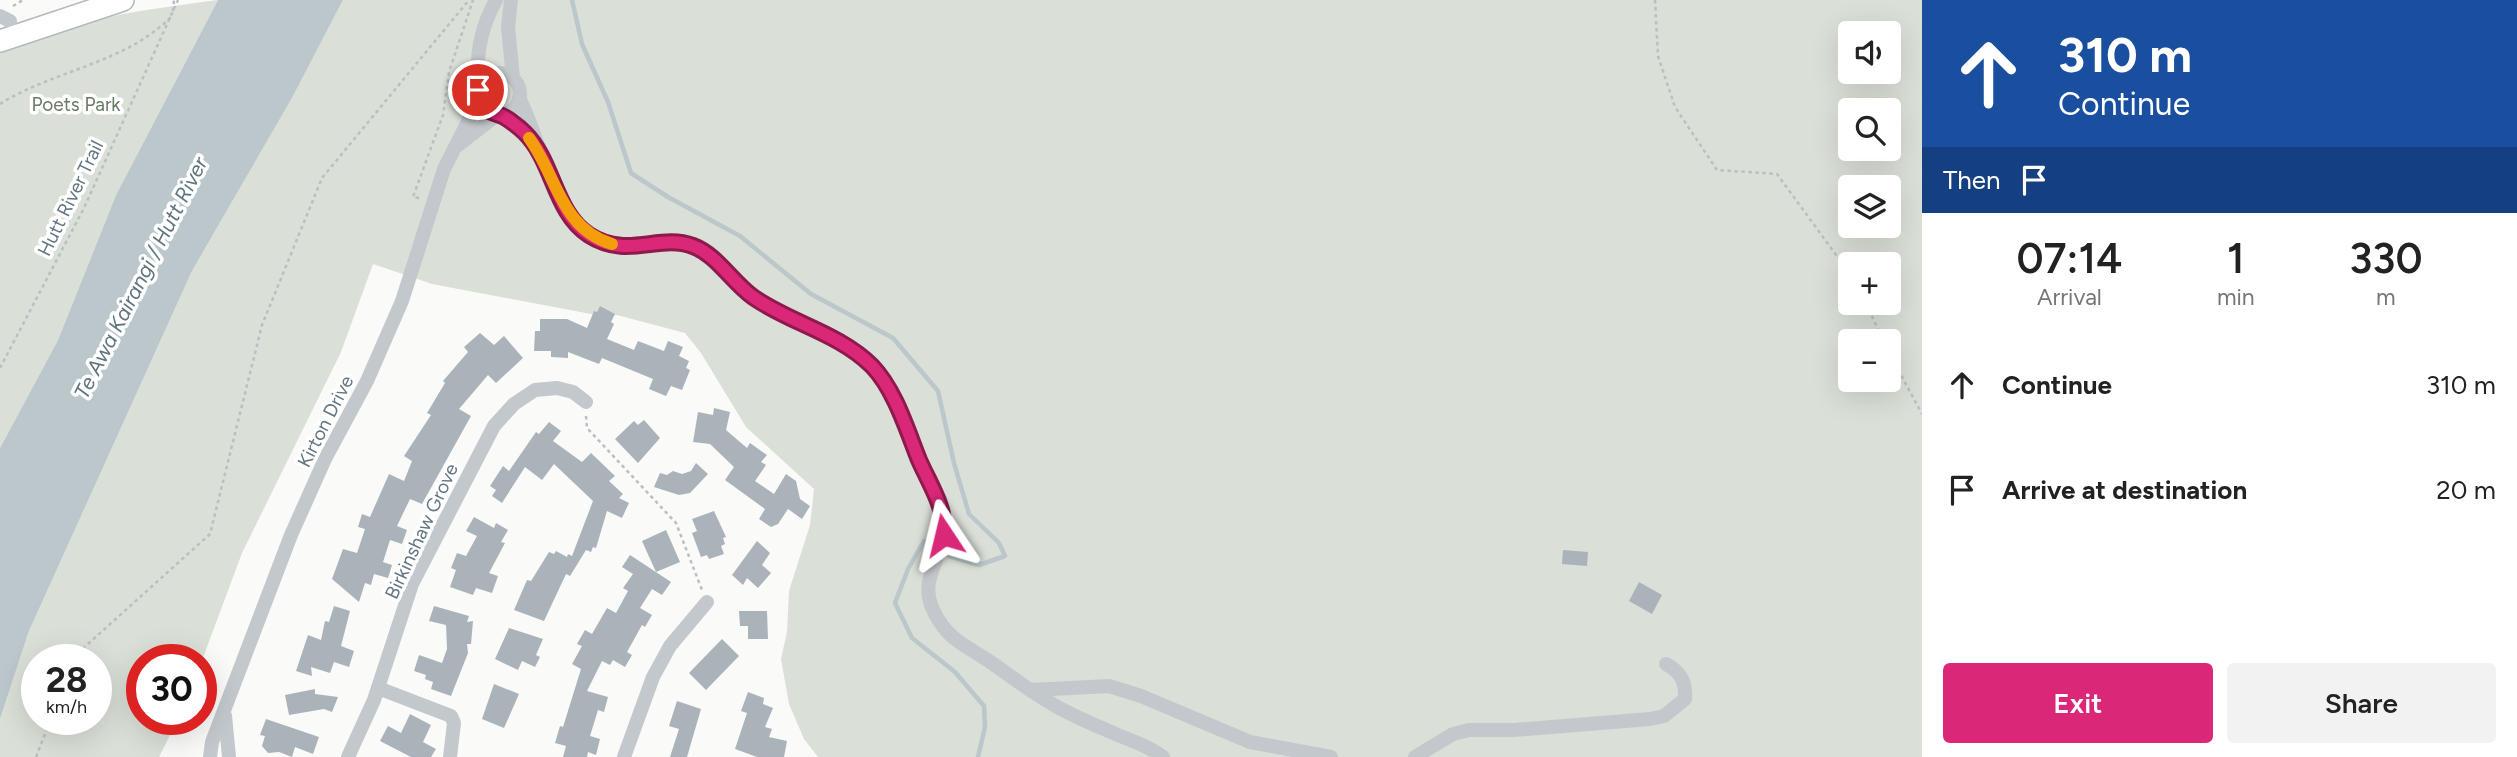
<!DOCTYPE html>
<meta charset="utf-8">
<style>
:root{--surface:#fff;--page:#f2f2f2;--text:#222;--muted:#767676;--accent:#db2777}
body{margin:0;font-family:Figtree,sans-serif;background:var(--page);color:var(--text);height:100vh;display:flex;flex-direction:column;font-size:26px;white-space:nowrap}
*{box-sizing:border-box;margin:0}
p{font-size:23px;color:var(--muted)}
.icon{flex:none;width:38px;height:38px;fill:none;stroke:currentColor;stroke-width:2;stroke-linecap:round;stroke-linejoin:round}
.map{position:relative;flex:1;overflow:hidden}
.side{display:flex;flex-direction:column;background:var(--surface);width:595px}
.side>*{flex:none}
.top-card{background:#1a4fa0;color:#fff;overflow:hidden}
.controls{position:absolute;left:1838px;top:21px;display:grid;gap:14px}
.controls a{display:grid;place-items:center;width:63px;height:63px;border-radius:7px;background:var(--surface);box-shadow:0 7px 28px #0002;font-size:35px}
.speed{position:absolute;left:21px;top:644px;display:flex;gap:14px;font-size:35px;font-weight:700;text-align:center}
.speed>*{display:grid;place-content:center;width:91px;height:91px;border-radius:50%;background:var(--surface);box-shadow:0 7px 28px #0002;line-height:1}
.speed small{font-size:18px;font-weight:400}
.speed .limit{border:10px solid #d22;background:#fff;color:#111}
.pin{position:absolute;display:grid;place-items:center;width:60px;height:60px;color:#fff;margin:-30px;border:4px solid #fff;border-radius:50%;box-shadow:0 2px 7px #0007}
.me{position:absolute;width:77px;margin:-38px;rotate:350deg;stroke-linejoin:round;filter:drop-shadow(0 0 5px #0008)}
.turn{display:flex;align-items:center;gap:24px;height:147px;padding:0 21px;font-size:32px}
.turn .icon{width:91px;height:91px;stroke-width:2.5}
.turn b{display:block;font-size:49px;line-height:60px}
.then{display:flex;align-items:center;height:66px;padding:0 21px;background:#0003;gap:14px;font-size:26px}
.eta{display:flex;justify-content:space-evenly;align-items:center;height:119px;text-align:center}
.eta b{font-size:42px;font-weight:600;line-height:49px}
.cta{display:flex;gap:14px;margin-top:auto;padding:14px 21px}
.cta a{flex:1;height:80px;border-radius:7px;background:var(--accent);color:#fff;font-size:28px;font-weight:600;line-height:80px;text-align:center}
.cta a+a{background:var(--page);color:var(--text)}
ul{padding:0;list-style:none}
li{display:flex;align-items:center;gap:21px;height:105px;padding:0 21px}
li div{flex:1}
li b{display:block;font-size:26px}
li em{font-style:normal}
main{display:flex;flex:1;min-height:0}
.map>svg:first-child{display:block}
.green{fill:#dadfd7;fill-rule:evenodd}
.water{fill:#bbc7cb}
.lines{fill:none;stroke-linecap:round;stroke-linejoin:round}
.stream{stroke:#bbc7cb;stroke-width:4.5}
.building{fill:#aab3b9}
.highway-casing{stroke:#b4b9bd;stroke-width:24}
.path{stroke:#bbbfc2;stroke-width:2.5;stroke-dasharray:3.5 3.5;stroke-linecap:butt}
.minor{stroke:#c3c8cc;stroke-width:14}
.highway{stroke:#fff;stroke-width:21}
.route-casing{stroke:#8e194d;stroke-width:18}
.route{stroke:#db2777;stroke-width:12}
.slow{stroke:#f59e0b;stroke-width:12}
.labels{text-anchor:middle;stroke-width:7;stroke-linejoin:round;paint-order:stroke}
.park-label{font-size:19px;fill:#687a64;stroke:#fff}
.street-label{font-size:19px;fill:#657683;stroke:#fff}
.water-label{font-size:21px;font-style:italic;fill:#60757c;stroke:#fff}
</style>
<main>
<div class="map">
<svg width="1922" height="757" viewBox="0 0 1922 757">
<rect width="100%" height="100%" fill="#fafaf8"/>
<g class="green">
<path d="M218,0l-102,195 -58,145 -58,108v-397c68,-32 144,-41 218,-51z"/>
<path d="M343,0h1579v757h-1104l-14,-18 -15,-35 -8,-45 6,-27 2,-41 21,-66 4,-36 -68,-62 -45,-74 -16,-20 -68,-18 -26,-1 -159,-30 -59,-20 -32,88 -99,201 -41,110v-3h-59v59h36l-19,38h-159v-38l29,-88 163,-360 100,-173zM1850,33h38v39h-38zM1850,110h38v39h-38zM1850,187h38v39h-38zM1850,264h38v39h-38zM1850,341h38v39h-38zM37,660h59v59h-59z"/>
</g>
<polygon class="water" points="218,0 343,0 292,98 192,271 29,631 0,719 0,448 58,340 116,195"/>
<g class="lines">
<polyline class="stream" points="572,0 582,44 608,102 631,173 668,197 740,236 811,294 893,338 938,391 954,463 969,514 999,543 1005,556 979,565 952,557 924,541 908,569 895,603 912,638 955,672 984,706 985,727 978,757"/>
</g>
<g class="building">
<polygon points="600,306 615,314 611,322 614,324 607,339 634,350 638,341 664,351 668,341 683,347 679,356 689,361 686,368 690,370 682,390 671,386 666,396 649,389 653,379 602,358 599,364 568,352 568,358 551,357 551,351 534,351 535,331 540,331 540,319 567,319 587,328 594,311 597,312"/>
<polygon points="480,333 494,345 504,336 523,358 496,383 488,375 459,409 471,416 422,504 410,499 397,526 407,530 402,544 390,540 383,562 392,565 388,578 374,574 371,585 365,583 359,602 332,579 343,549 357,553 365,529 358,527 362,514 370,517 389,474 404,481 412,461 404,456 431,415 427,413 445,383 443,381 468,352 464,347"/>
<polygon points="714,408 730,412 726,430 747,448 750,443 767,455 761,462 766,465 755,481 774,494 786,474 796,481 800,499 810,506 802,519 788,509 778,524 771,527 759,519 765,509 725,480 734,467 710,444 693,442 698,412 713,415"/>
<polygon points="644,420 660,438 638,463 615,439 634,421 638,425"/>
<polygon points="549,422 561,431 553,441 582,462 591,453 615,476 609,481 623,494 619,498 629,503 622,518 607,511 596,548 593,547 591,552 586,550 570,576 566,574 544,621 514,610 527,580 531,581 549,552 554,554 556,551 567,557 568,554 572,556 593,501 554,464 542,480 525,467 502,503 492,496 496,490 490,486 503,466 509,471 536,432 539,434"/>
<polygon points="696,463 708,474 690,493 679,495 654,487 660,473 667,475 673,471 682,474 691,471"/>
<polygon points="714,511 726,537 723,538 725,544 721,546 724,554 709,559 707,555 701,557 692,533 697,531 692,519"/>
<polygon points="474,517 494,528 496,523 508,530 501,542 505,543 489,573 498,576 492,593 476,588 473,595 450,587 456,570 451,568 457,553 466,556 477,536 466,531"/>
<polygon points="666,530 680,562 656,572 642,541"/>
<polygon points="757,541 770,553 762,565 771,573 758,588 747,578 743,585 732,575"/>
<polygon points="1563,550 1588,552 1587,566 1562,564"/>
<polygon points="630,555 671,582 662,595 652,589 640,608 652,615 645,627 642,625 627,652 632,655 625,667 613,660 610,665 602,661 587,691 608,697 604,712 598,710 590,736 600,739 596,755 588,752 587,757 563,757 566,746 555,743 560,726 563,727 581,669 572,664 582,646 577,644 585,630 592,634 607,608 616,613 628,591 623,588 633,574 622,567"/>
<polygon points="1639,582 1662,595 1652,614 1629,601"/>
<polygon points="334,606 350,611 341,646 354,651 349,667 334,662 330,673 311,667 312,676 296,671 308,635 321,640 325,621 329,622"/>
<polygon points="434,606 469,616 467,622 473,621 471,644 467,644 468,653 451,696 431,689 433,682 425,679 426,675 414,671 419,655 442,663 447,649 446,625 429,621"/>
<polygon points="739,611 767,611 768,639 748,639 748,626 740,626"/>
<polygon points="509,628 543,639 536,655 540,657 535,667 522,661 518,670 495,659"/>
<polygon points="722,639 739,656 706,690 689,673"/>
<polygon points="494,684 519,694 504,728 482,719"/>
<polygon points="315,689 315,694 338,697 332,712 324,709 289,715 285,695"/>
<polygon points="748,692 764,698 763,704 773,708 765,727 772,729 769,737 787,741 784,757 757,757 735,749 747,713 741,711"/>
<polygon points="677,701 701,709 687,757 670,757 679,729 669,726"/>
<polygon points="410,714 431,725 423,742 436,749 431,757 411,757 380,741 388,726 401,733"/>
<polygon points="266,719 319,737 313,754 295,747 292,757 279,752 268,753 262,746 265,736 260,735"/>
</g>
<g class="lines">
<defs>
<polyline id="highway" points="0,41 123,0"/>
</defs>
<use href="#highway" class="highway-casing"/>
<g class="path">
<polyline points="1655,0 1658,56 1675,107 1717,170 1777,174 1850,274"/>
<polyline points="13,6 23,0"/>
<polyline points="173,11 174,0"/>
<path d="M0,104c54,-34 124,-40 171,-87"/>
<polyline points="419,198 413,197 443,115 449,72 473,0"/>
<polyline points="1866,303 1883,341"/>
<polyline points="1888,351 1922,414"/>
<polyline points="0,368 84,208 178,0"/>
<polyline points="586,416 587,428 676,523 702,590"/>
<polyline points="75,660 78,653 210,534 262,325 322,178 469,0"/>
<polyline points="36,757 51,719"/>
</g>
<g class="minor">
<polyline points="511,0 508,27 513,78"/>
<polyline points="0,16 10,21"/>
<circle cx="499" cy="94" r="21"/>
<path d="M479,86c-4,-31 2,-59 17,-86"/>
<path d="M519,98c21,39 28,97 60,128 40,40 73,7 111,19 27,7 42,38 64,53 38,25 87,35 119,69 16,17 70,136 71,158 2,39 -35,54 -2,100 10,15 27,23 41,32 23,15 43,32 66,45 19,12 41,21 62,30 17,8 37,13 52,25"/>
<polyline points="502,114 525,133 536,147"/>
<polyline points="457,146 497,115"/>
<polyline points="378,688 451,716 454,723 450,757"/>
<polyline points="1031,690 1109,686 1141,696 1250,742 1331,757"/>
<polyline points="225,716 229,757"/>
<polyline points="210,757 212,742 291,535 325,459 367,381 402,301 444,169 479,100"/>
<polyline points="348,757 374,700 412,584 494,426 514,404 535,390 557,388 573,392 586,402"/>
<polyline points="624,757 653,677 670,646 707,602"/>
<path d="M1415,757l38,-23 16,-4h45l136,-11 14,-3 21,-17c1,-17 -4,-27 -19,-35"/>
</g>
<use href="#highway" class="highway"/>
</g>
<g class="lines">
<defs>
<path id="route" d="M478,90c0,17 8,21 22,25 6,2 19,12 25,18 29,29 29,79 64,102 39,25 70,-2 104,11 24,9 39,36 60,51 37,26 86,36 119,69 23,24 35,64 47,94 11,25 27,48 25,75"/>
</defs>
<use href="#route" class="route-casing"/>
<use href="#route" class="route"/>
<path class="slow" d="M529,138c28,38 32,91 83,106"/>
</g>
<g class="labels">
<g class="park-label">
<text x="76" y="111">Poets Park</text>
</g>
<g class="street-label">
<text transform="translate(70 198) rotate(-64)" y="7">Hutt River Trail</text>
<text transform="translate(325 421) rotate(-63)" y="7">Kirton Drive</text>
<text transform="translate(421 531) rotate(-65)" y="7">Birkinshaw Grove</text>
</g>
<g class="water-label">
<text transform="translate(141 278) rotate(-63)" y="7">Te Awa Kairangi / Hutt River</text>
</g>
</g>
</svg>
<div class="controls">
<a><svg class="icon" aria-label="sound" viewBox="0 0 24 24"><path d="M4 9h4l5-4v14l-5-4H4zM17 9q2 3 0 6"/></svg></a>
<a><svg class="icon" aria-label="search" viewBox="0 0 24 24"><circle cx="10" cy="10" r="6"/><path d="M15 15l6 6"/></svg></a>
<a><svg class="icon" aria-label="layers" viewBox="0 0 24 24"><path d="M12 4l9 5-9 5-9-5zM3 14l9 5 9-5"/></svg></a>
<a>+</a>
<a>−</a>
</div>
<div class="speed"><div>28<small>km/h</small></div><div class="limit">30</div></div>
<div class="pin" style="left:478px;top:90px;background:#d93025"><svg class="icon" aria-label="arrive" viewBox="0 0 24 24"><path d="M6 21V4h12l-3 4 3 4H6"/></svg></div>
<svg class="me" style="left:944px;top:535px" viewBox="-20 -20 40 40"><path d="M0-17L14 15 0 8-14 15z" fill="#db2777" stroke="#fff" stroke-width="4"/></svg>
</div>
<section class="side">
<div class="top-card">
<div class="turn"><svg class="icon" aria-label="ahead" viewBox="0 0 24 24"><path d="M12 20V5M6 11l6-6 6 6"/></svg><div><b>310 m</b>Continue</div></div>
<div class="then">Then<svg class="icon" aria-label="arrive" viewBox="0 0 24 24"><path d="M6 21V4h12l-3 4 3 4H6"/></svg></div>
</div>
<div class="eta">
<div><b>07:14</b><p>Arrival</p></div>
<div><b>1</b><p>min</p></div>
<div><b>330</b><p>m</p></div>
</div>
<ul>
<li><svg class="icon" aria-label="ahead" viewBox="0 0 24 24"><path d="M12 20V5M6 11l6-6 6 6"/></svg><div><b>Continue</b></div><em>310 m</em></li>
<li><svg class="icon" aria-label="arrive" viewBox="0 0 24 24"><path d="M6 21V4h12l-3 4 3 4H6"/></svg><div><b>Arrive at destination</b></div><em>20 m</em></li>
</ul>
<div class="cta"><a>Exit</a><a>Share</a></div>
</section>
</main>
